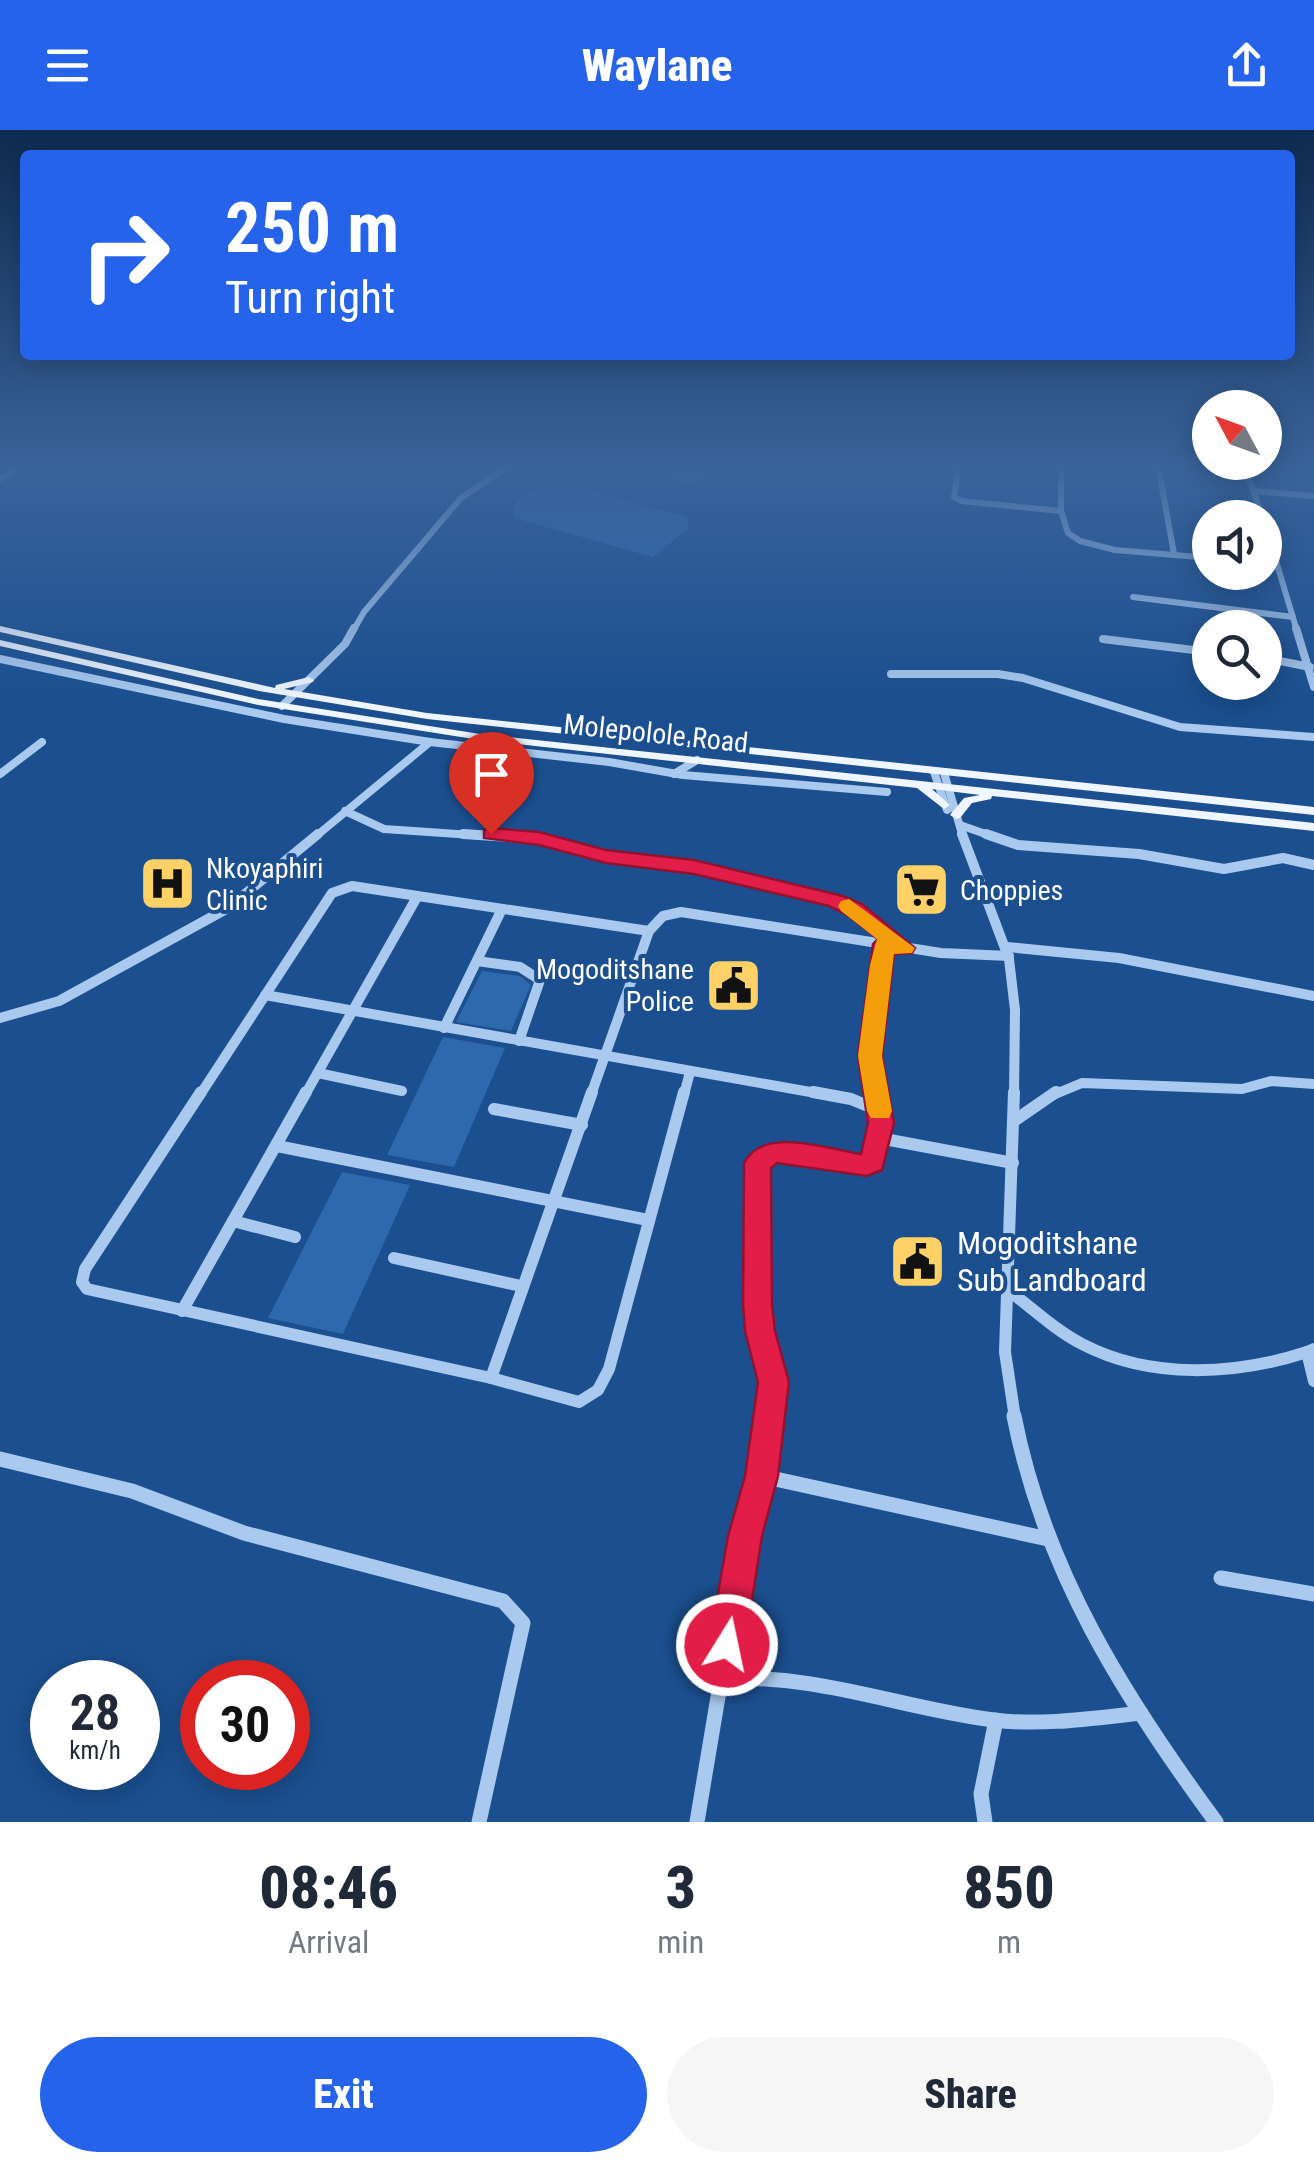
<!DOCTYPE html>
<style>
:root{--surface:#fff;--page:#f6f6f7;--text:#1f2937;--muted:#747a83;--accent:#2563eb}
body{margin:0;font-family:"Roboto Condensed",sans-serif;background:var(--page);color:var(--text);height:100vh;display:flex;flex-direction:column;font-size:38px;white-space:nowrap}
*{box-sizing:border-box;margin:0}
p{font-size:32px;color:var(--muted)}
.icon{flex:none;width:55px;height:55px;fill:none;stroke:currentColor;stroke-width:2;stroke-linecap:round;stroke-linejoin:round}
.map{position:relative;height:1692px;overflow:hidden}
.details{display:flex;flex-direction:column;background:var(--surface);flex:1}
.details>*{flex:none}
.banner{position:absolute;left:20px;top:20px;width:1275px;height:210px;border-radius:10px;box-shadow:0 5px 25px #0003;background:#2563eb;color:#fff;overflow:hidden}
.needle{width:65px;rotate:311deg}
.controls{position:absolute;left:1192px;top:260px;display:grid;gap:20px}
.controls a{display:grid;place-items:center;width:90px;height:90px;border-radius:50%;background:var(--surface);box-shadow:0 5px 25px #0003;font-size:50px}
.speed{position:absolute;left:30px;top:1530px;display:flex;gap:20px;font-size:50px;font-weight:700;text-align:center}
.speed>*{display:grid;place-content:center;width:130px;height:130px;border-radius:50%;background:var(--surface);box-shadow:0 5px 25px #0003;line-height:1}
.speed small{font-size:25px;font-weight:400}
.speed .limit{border:15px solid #d22;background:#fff;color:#111}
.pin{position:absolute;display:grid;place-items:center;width:85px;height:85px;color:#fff;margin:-102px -42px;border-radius:50% 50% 50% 0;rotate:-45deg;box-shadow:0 0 10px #0007}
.pin .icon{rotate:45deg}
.me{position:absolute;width:110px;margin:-55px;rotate:10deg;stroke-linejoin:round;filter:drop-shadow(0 0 8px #0008)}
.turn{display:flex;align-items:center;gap:35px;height:210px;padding:0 40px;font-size:45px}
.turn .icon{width:130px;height:130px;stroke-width:2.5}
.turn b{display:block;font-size:70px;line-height:85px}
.eta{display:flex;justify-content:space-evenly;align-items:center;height:170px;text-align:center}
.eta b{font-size:60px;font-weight:800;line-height:70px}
.action{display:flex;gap:20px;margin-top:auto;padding:20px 40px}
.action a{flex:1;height:115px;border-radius:60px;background:var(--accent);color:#fff;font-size:40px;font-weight:800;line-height:115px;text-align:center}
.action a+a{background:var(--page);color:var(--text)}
header{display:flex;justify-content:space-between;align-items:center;height:130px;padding:0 40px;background:var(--accent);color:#fff;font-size:45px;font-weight:800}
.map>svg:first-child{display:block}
.green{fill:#2e69ad}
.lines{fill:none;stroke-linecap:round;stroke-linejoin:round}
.minor-far4{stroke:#a9c9ee;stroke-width:6}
.minor-far3{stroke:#a9c9ee;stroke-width:8}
.minor-far2{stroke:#a9c9ee;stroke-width:10}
.minor-far1{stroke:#a9c9ee;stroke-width:12}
.minor{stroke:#a9c9ee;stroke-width:15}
.major{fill:#f0f6ff;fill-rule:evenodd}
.route{fill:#e11d48;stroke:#92132f;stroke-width:2.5}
.slow{fill:#f59e0b}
.labels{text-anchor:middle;stroke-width:8;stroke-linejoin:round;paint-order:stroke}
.street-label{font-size:28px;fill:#fff;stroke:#1b4f8f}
.poi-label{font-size:28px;fill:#fff;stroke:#1b4f8f;text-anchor:start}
.near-poi-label{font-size:32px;fill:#fff;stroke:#1b4f8f;text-anchor:start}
</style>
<header><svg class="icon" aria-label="menu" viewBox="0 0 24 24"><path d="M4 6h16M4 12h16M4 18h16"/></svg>Waylane<svg class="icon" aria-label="share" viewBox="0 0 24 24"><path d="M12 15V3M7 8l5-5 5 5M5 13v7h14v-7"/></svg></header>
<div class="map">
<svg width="1314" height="1692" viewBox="0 0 1314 1692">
<rect width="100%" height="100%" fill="#1b4f8f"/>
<g class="green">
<polygon points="644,335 711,335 724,342 682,355"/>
<polygon points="570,355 687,387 689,398 653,427 514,388 513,376 524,364"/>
<polygon points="482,841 520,846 531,855 511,901 456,892"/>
<polygon points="443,907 505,918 454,1037 387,1025"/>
<polygon points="342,1042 410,1055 343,1204 268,1188"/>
</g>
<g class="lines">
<g class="minor-far4">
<polyline points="959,335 954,367 961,371 1061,381 1061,335"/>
<polyline points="1158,335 1174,424"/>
<polyline points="1244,335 1263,388"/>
<polyline points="0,349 21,335"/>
<polyline points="1255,361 1314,366"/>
<polyline points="1061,381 1068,403 1080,411 1115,420 1210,428"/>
<polyline points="1265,394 1297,501"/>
<polyline points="1133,467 1293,487"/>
<polyline points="353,501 364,482 461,368 511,335"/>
</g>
<g class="minor-far3">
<polyline points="1296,498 1314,557"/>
<polyline points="1103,509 1210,522"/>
<polyline points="1265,528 1310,537"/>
<polyline points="0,529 284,589 430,612 609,632 683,645 887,662"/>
<polyline points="891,544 998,544 1023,548 1180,597 1314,607"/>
<polyline points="282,576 345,514 354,498"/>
<polyline points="934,642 947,680"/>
<polyline points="944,643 963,707"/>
<polyline points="0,644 42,612"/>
<polyline points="674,644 697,630"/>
<polyline points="345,681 384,699 502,707"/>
<polyline points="960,695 994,707"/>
<polyline points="315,707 430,612"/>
</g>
<g class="minor-far2">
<polyline points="463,704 539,709 584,723 694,737 827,769 855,780 902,816"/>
<polyline points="962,704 1009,829 1015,880 1014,965"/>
<polyline points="986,704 1018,715 1139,724 1224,739 1283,728 1314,735"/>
<polyline points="1007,817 1119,828 1314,866"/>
<polyline points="477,831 520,837 540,850 519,911"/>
<polyline points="265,865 827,965"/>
<polyline points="0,888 59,871 228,778 318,704"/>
<polyline points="444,898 502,779"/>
<polyline points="318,943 402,961"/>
<polyline points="200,965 332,763 352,756 649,801"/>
<polyline points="305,965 417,767"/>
<polyline points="591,965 649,801 663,786 681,782 941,823 1009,826"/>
<polyline points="684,965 690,942"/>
<polyline points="877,965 870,926 884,814"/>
<polyline points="1053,965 1082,953 1242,959 1271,951 1314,954"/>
</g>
<g class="minor-far1">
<polyline points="201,962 85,1139 82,1152 87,1159 491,1248 579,1272 598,1260 609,1239 684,962"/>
<polyline points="877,962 880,981"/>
<polyline points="1014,962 1005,1222 1015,1288"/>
<polyline points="494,979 582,995"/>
<polyline points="1014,991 1056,962"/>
<polyline points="879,1008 1013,1033"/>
<polyline points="277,1016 648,1090"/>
<polyline points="233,1091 295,1107"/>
<polyline points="394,1128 521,1156"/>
<path d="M1008,1160c24,18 47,40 74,54 69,36 154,31 225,8"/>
<polyline points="182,1181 306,962"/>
<polyline points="1314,1219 1307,1222 1314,1251"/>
<polyline points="491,1248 592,962"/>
<polyline points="769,1288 773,1252 758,1174 758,1033 772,1022 867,1035 876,1026 880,981 851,969 813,962"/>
</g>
<g class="minor">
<path d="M1014,1286c30,154 110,281 202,406"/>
<polyline points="0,1329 132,1361 244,1403 503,1471 523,1493 479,1692"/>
<polyline points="762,1346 1048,1409"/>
<polyline points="1221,1448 1314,1464"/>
<path d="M720,1549c98,-6 179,29 274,41 48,6 100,-2 147,-7"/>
<polyline points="697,1692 745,1406 762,1346 769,1286"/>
<polyline points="985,1692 981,1664 996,1590"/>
</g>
<g class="major">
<polygon points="0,496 275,558 276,555 309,547 314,550 313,552 284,559 427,583 1314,677 1314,685 427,589 259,561 0,502"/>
<polygon points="0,510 258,569 480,604 1314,693 1314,701 992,666 991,669 972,673 960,688 956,689 950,685 964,668 980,665 932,659 950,675 944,679 917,658 480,610 258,575 0,516"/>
</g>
</g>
<linearGradient id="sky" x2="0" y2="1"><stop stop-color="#0f2b4f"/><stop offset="0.59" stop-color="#39639b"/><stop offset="1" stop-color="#39639b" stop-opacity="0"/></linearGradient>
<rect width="1314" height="572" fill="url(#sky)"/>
<path class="route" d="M491,698l48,4 67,18 88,10 149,36 19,8 53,44 -3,5 -18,1 -12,102 12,67 -12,47 -15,6 -90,-13 -6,5 1,136 3,27 14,51 -11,94 -16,60 -17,109 -5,13 -13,5 -13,-5 -5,-13 19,-109 17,-60 13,-94 -13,-51 -2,-27 1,-141c19,-38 84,-14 117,-9l7,-31 -10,-67 15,-112 5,-5 -31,-24 -18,-9 -135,-32 -88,-11 -67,-18 -55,-7v-8z"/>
<polygon class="slow" points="849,769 915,818 912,823 894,824 882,926 892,981 889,988 871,988 867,981 858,926 870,835 877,809 841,781 838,776 841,771"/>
<defs>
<symbol id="hospital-square" viewBox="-11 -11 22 22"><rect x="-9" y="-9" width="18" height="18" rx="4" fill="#ffd166" stroke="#1b4f8f"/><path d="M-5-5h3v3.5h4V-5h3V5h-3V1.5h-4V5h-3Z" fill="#111"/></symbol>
<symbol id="supermarket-square" viewBox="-11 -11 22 22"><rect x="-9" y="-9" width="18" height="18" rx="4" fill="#ffd166" stroke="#1b4f8f"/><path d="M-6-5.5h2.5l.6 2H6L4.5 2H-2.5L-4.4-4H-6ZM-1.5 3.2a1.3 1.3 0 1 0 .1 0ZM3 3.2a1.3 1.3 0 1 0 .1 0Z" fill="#111"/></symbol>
<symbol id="civic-square" viewBox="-11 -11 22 22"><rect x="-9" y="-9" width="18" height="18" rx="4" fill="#ffd166" stroke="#1b4f8f"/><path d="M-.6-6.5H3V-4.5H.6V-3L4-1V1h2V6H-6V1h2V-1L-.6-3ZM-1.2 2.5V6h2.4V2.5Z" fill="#111"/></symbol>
</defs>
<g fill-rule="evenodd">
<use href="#hospital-square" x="136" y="722" width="63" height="63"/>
<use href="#supermarket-square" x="890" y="728" width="63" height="63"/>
<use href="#civic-square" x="702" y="824" width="63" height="63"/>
<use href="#civic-square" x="886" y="1100" width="63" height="63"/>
</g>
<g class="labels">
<g class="street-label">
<text transform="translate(656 603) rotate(6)" y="10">Molepolole Road</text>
</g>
<g class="poi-label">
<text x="206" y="748">Nkoyaphiri<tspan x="206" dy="32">Clinic</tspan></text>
<text x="960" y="770">Choppies</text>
<text x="694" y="849" text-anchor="end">Mogoditshane<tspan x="694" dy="32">Police</tspan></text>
</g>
<g class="near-poi-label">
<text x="957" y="1124">Mogoditshane<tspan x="957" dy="37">Sub Landboard</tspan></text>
</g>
</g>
</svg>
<div class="controls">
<a><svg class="needle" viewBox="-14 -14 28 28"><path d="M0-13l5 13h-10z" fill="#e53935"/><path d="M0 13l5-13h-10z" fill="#747a83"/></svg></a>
<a><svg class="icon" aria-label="sound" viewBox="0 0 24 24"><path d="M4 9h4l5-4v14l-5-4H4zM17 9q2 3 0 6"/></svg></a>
<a><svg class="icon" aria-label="search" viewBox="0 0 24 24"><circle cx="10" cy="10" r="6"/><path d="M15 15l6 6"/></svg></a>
</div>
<div class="speed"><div>28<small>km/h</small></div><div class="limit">30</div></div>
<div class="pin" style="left:491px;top:704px;background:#d93025"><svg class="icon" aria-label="arrive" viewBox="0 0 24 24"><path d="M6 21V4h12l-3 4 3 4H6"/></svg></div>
<svg class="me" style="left:727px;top:1515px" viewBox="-20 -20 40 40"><circle r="17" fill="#e11d48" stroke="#fff" stroke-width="3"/><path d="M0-11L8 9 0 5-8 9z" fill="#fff"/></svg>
<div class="banner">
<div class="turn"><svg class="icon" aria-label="right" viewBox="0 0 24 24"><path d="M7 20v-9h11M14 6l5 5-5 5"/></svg><div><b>250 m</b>Turn right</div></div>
</div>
</div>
<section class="details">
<div class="eta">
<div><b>08:46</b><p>Arrival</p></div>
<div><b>3</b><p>min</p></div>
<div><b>850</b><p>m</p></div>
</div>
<div class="action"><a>Exit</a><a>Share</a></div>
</section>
